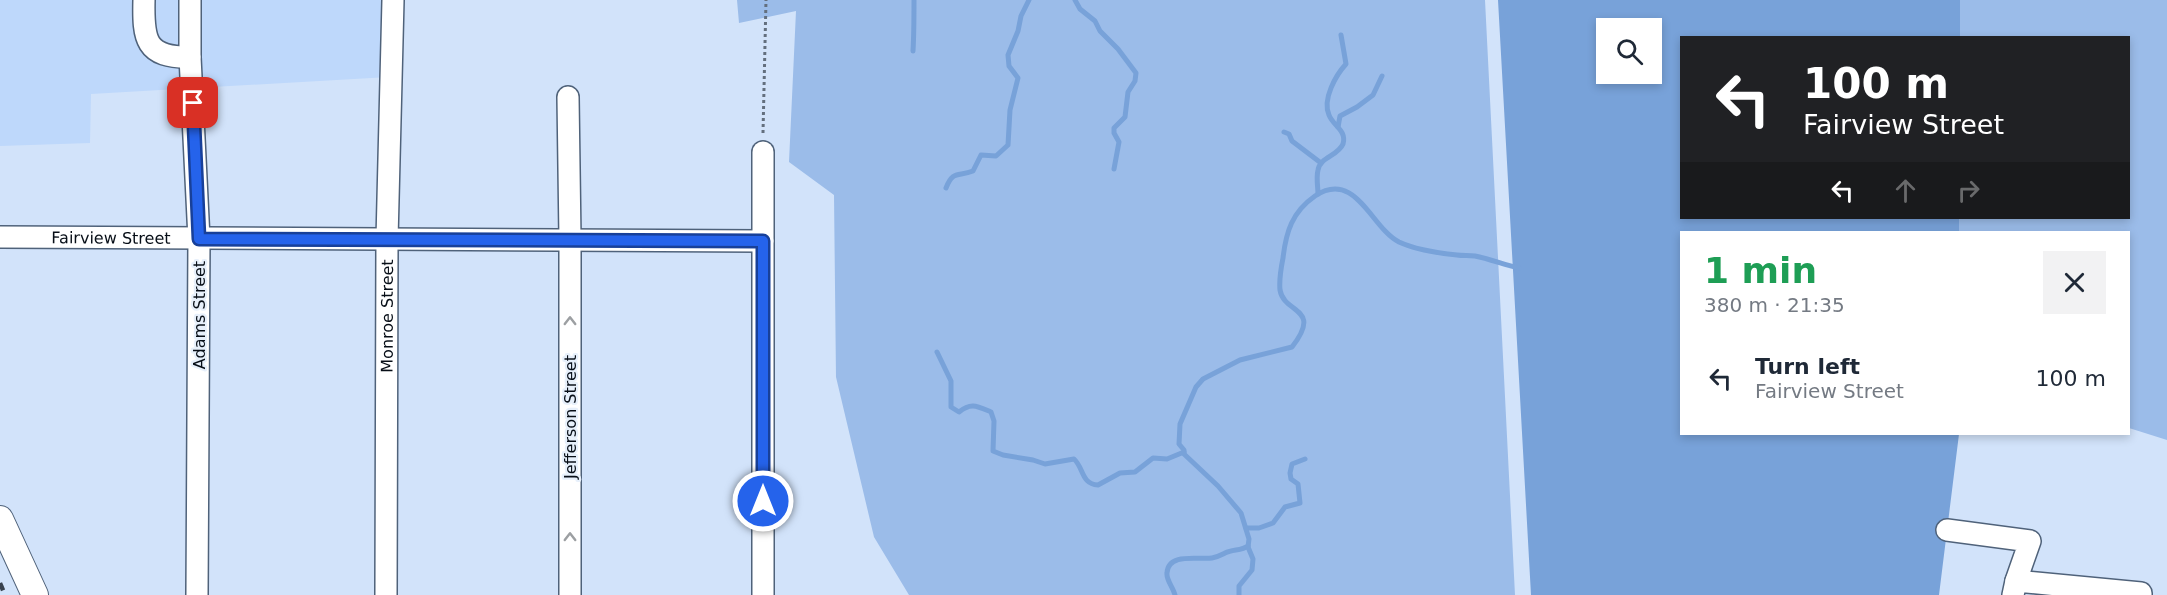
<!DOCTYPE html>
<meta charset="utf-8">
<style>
:root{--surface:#fff;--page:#f2f2f3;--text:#1f2937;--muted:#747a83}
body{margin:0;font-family:"DejaVu Sans",sans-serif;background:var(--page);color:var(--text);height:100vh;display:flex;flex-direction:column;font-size:22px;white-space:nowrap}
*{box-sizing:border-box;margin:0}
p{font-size:20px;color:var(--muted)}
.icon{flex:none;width:33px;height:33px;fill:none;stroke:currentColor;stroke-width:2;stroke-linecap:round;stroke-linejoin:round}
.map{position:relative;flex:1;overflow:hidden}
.panel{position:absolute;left:1680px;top:231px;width:450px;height:204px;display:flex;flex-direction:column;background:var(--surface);border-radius:0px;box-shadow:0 3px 9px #0003}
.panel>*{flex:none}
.top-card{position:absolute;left:1680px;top:36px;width:450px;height:183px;border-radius:0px;box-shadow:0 3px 9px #0003;background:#202124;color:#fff;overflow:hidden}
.controls{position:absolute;left:1596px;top:18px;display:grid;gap:12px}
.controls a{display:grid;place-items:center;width:66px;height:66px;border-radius:0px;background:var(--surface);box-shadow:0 3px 9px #0003;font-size:30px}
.pin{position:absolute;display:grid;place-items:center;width:51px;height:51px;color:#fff;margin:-26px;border-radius:12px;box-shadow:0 3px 9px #0006}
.me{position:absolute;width:66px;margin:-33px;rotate:0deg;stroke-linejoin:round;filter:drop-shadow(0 0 4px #0008)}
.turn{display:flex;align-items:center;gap:21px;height:126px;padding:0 24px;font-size:27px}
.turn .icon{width:78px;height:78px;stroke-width:2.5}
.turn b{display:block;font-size:42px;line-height:51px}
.lanes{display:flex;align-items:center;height:57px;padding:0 24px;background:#0003;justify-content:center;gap:30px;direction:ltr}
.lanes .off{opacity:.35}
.round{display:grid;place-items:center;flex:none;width:63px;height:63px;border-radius:0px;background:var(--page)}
.head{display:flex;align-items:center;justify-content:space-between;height:102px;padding:0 24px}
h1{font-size:36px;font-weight:700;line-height:45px;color:#1e9e55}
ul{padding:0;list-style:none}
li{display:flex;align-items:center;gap:18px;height:90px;padding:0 24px}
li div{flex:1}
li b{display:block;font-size:22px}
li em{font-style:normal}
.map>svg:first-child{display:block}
.built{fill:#bed8fb}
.green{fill:#9bbce9}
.water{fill:#78a2d9;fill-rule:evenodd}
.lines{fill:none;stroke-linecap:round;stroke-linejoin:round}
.stream{stroke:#78a2d9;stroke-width:5}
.minor-casing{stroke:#4f627a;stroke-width:24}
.major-casing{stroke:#4f627a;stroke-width:28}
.path{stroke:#636f7e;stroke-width:3;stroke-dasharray:3 3;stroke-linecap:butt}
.minor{stroke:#fff;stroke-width:21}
.major{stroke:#fff;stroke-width:26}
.rail{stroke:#38414e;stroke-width:4.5;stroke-dasharray:8 8;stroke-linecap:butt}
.oneway{stroke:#9c9fa2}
.route-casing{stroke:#184099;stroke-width:15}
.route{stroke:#2563eb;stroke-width:10}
.labels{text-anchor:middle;stroke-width:4.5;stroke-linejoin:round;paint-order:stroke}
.street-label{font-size:16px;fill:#070e17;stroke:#e7f0fb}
</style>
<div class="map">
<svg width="2167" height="595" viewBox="0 0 2167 595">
<rect width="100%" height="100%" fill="#d2e3fa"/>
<polygon class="built" points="0,0 388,0 389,77 91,94 90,143 0,146"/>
<g class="green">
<polygon points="737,0 1485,0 1515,595 909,595 874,537 836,377 834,195 789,162 796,11 739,23"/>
<polygon points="1960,0 2167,0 2167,440 2129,428 2128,232 1959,232 1959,218 2128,218 2128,38 1960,37"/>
</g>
<path class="water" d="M1498,0h462v37l-278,1v180h277v14h-277v202h277l-20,161h-408zM1606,28h46v46h-46z"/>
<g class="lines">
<g class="stream">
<polyline points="1075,0 1080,9 1095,21 1100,31 1118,49 1136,73 1135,81 1128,92 1125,117 1114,128 1114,133 1119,142 1114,169"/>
<path d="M913,51c1,-17 1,-34 1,-51"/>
<polyline points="1338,127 1340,116 1357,107 1373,95 1382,76"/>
<polyline points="1284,132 1289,134 1292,141 1321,163"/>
<path d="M946,188c7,-18 12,-11 27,-17l8,-16 15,1 12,-11 2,-35 8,-32 -9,-12 -1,-11 10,-24 3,-15 8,-16"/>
<path d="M1318,194c0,-7 -2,-16 0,-24 2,-13 20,-14 25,-26 4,-14 -10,-18 -14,-29 -7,-16 7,-40 17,-51l-5,-29"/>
<path d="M937,352l14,29v26l8,5c12,-10 18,-6 32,0l3,9 -1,30 10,4 30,5 12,4 29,-5c10,9 7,25 24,26l22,-12 15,-1 18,-14 14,1 17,-7"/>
<polyline points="1246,528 1259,528 1273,523 1285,507 1300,503 1298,484 1291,479 1290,473 1292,464 1305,459"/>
<path d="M1175,595c-2,-8 -9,-15 -8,-22 1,-21 32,-13 45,-15 6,-1 9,-3 13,-5 8,-4 16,-2 23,-7"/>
<path d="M1239,595v-9l13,-16 1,-11 -5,-12 1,-8 -8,-26 -23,-27 -34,-32v-4l-5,-6 1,-20 16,-37 7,-8 37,-19 52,-13c31,-40 -8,-33 -12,-57 -1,-10 1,-22 3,-32 3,-26 9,-46 32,-62 41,-27 56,32 84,46 17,8 39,11 58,13 6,1 12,0 18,1 15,3 30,9 44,12"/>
</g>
<defs>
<g id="minor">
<path d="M144,0c-1,39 1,58 46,57"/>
<polyline points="190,0 190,57 199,239 197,595"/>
<polyline points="568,97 570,239 570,595"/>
<polyline points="763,152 763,595"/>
<path id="s1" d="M0,237l763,4"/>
<polyline points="1947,530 2030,541 2016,581"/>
<path id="s2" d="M386,595l1,-356 6,-239"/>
<polyline points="2013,595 2016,581 2141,593 2141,595"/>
</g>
<polyline id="major" points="0,519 35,595"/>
</defs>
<use href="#minor" class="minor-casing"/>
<use href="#major" class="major-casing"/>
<polyline class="path" points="763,133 766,0"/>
<use href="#minor" class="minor"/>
<use href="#major" class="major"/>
<polyline class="rail" points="0,583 5,595"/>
</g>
<defs><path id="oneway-chevron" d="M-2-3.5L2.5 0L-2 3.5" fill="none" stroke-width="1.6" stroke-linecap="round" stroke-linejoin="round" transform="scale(1.5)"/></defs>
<g class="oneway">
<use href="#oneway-chevron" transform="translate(570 321) rotate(-90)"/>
<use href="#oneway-chevron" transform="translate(570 537) rotate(-90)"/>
</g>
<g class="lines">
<defs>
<polyline id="route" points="193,103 199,239 763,241 763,501"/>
</defs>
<use href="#route" class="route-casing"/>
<use href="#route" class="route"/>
</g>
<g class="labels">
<g class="street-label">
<text dy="6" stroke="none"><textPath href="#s1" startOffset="111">Fairview Street</textPath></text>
<text transform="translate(199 315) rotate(-90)" y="6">Adams Street</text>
<text dy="6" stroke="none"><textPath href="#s2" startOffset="279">Monroe Street</textPath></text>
<text transform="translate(570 417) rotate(-90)" y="6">Jefferson Street</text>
</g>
</g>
</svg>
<div class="controls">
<a><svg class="icon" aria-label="search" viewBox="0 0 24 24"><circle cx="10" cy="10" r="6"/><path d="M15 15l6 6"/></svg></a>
</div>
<div class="pin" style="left:193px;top:103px;background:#d93025"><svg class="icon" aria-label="arrive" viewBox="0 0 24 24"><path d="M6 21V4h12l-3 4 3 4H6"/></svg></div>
<svg class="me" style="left:763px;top:501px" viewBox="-20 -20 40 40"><circle r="17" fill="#2563eb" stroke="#fff" stroke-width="3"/><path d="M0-11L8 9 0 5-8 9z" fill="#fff"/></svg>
<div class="top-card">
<div class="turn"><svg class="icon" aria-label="left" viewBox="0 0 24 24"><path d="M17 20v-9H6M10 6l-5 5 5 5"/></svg><div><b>100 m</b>Fairview Street</div></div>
<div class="lanes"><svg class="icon" aria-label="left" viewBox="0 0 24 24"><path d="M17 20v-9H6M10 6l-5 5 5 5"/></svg><svg class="icon off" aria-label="ahead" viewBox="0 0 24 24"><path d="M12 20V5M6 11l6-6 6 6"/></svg><svg class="icon off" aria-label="right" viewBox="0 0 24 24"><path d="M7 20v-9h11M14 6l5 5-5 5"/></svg></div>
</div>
<section class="panel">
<div class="head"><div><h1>1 min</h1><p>380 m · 21:35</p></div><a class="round"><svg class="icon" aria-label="close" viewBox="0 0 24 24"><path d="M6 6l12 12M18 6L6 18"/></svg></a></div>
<ul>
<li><svg class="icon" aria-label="left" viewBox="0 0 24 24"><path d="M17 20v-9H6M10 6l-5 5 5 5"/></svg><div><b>Turn left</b><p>Fairview Street</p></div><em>100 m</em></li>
</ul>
</section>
</div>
